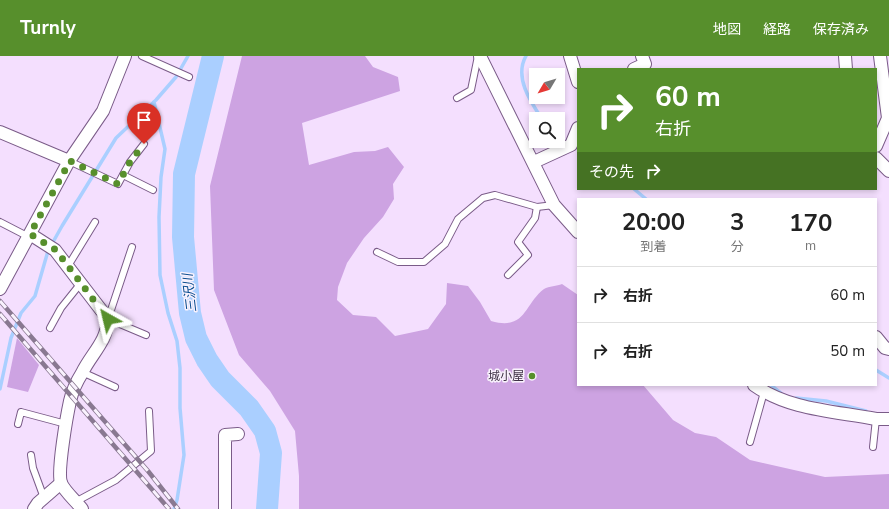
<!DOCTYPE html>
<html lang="ja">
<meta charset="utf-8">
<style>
:root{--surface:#fff;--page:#f2f2f2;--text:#222;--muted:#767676;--line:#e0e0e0;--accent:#578f2c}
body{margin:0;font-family:"Nunito Sans","Noto Sans JP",sans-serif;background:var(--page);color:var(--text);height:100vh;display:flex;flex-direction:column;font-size:15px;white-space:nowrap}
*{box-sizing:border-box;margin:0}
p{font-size:13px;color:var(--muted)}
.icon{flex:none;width:22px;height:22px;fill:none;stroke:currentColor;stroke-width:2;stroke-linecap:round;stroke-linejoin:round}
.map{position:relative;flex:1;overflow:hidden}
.panel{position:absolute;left:577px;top:142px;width:300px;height:188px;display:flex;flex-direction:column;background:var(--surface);border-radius:0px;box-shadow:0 2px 6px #0003}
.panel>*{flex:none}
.hud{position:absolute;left:577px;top:12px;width:300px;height:122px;border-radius:0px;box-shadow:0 2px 6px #0003;background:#578f2c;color:#fff;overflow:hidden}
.needle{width:26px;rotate:232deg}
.controls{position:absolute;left:529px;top:12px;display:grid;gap:8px}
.controls a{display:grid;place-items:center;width:36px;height:36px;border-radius:0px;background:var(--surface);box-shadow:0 2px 6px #0003;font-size:20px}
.pin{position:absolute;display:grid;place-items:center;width:34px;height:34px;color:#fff;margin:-41px -17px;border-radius:50% 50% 50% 0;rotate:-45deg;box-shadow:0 0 4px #0007}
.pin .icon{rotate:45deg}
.me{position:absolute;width:44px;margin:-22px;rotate:323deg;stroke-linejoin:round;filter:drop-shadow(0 0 3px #0008)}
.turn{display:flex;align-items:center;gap:14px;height:84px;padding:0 12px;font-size:18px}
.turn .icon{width:52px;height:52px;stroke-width:2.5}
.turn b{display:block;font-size:28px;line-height:34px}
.then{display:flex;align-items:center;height:38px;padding:0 12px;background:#0003;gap:8px;font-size:15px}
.eta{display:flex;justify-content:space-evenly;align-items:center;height:68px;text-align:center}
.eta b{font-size:24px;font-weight:700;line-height:28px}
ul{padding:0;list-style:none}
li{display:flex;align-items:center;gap:12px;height:56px;padding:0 12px;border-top:1px solid var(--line)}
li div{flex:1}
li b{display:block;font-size:15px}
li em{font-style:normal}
header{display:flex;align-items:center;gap:24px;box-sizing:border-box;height:56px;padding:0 20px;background:var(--accent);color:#fff}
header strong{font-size:19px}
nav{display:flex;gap:22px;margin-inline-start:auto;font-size:14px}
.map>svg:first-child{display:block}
.green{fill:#cda3e2}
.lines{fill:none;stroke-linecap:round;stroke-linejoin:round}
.stream{stroke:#aacfff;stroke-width:3.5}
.river{stroke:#aacfff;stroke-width:22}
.service-casing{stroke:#7a5b88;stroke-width:8}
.minor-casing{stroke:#7a5b88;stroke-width:14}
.service{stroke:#fff;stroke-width:6}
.minor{stroke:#fff;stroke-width:12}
.rail-casing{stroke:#897991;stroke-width:4.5}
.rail{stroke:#f9f2fd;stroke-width:3;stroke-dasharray:9;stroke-linecap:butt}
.route{stroke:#578f2c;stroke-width:7;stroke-dasharray:0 12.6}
.poi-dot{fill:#578f2c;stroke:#f9f2fd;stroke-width:1.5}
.labels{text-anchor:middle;stroke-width:3;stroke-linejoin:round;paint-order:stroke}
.poi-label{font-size:12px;fill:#3f3246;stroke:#f9f2fd;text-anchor:end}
.water-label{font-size:13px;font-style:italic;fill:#084b8e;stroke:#f9f2fd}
</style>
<header>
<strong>Turnly</strong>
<nav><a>地図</a><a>経路</a><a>保存済み</a></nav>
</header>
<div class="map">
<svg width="889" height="453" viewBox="0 0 889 453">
<rect width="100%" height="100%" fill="#f4dffe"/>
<g class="green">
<path d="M242,0h123l8,11 25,10 2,14 -98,32 7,42 45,-13 21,-1 13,-4 16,20 -11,17 1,15 -11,18 -19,21 -17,25 -9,24 -1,13 16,15 23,2 19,19 33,-7 18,-25 1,-21 21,3 12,16 11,19c35,10 33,-17 53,-32 5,-3 13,-3 18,-5l16,11v90h65l30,35 22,13 21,4 34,23 75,17 64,-3v35h-590v-33l-4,-45 -25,-40 -31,-36 -25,-65 -4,-104z"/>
<polygon points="17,282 39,309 28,336 7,331"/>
</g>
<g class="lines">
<g class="stream">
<path d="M526,0c-12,21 4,45 16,63"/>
<polyline points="154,46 165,93 161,121 159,161 160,219 168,257 177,285 180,312 180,352 184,399 177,444 174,453"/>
<polyline points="558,82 568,87"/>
<polyline points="634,133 646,143"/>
<polyline points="876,314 889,322"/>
<polyline points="771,329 781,337"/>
<polyline points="0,333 11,282 21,257 35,240 48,195 62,170 116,82 156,44 176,21 188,0"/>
<polyline points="796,342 826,345 866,355"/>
</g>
<polyline class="river" points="213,0 184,118 183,181 190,257 196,282 207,304 220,323 249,352 265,375 271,397 267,453"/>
<defs>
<g id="service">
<polyline points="142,0 189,21"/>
<polyline points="457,42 471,34 478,0"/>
<polyline points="69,105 118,128 130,106 144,88"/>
<polyline points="123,119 153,134"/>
<polyline points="0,166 29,181"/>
<polyline points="132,191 108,263 146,279"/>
<polyline points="377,196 398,206 424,206 445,188 458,163 483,142 495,139 537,151 554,149"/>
<polyline points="68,210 95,166"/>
<polyline points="508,219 528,199 518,186 535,162 537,151"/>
<polyline points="50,272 61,252 81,227"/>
<polyline points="82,316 115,331"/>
<polyline points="18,368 21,356 66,368"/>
<polyline points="750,386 764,336"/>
<polyline points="873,391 876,363"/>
<polyline points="31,399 33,412 44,442"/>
<polyline points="77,445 116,424 151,395 149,355"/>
</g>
<g id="minor">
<polyline points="480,0 554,149 578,176"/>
<polyline points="570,0 578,26"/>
<polyline points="845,0 846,13"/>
<polyline points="634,13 645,8 642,0"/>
<polyline points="0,76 69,105"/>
<polyline points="876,90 888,62 880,0"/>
<polyline points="876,102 889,115"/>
<polyline points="534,106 571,89 578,72"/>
<path d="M30,178l25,16 53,69c-1,23 -17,35 -26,54 -5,8 -10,19 -12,28 -3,14 -13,70 -9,82 4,9 15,18 21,26"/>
<polyline points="0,233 69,105 103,55 125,0"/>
<polyline points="876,281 885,292 889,293"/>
<path d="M754,329c35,25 80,26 122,34h13"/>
<polyline points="34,453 38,447 61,427"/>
<polyline points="225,453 225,379 238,378"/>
</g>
</defs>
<use href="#service" class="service-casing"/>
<use href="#minor" class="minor-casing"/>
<use href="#service" class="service"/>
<use href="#minor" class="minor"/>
<defs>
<g id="rail">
<polyline points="0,245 148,415 178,453"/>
<polyline points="0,258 169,453"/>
</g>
</defs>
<use href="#rail" class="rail-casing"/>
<use href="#rail" class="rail"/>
</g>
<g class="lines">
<polyline class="route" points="108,263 56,194 30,178 70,105 118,128 130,106 144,88"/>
</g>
<circle class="poi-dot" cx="532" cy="320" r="4"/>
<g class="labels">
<g class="poi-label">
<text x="524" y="324">城小屋</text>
</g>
<g class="water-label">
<text transform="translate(189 237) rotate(-97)" y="5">三沢川</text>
</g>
</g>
</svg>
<div class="controls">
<a><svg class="needle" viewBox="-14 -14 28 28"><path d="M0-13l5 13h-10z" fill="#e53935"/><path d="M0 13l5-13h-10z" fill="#767676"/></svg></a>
<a><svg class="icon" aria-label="search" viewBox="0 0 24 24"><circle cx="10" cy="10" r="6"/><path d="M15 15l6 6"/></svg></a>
</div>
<div class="pin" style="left:144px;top:88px;background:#d93025"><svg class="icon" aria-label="arrive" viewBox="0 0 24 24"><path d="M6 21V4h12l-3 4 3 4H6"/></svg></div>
<svg class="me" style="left:108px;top:263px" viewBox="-20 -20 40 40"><path d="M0-17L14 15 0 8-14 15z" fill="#578f2c" stroke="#fff" stroke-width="4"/></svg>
<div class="hud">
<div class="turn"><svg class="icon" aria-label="right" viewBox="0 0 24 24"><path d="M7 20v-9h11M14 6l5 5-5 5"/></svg><div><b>60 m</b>右折</div></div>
<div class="then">その先<svg class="icon" aria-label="right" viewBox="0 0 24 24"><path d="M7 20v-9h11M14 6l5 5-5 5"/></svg></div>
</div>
<section class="panel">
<div class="eta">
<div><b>20:00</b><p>到着</p></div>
<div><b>3</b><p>分</p></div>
<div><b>170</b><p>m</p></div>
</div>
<ul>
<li><svg class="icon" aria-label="right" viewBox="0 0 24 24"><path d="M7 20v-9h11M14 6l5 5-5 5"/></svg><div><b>右折</b></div><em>60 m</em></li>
<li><svg class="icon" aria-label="right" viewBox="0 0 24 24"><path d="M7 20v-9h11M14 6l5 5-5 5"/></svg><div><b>右折</b></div><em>50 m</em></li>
</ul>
</section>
</div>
